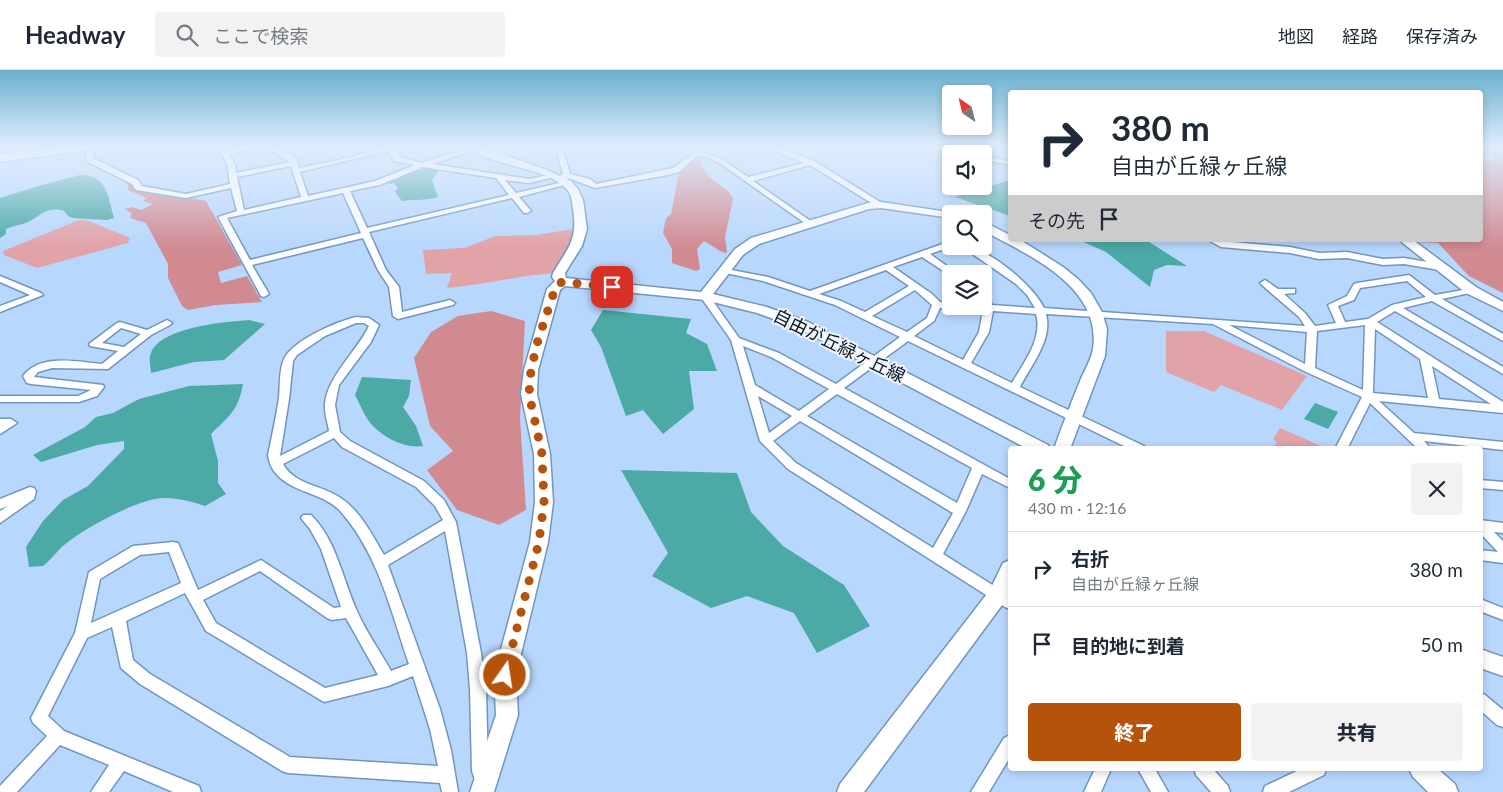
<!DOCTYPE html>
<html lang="ja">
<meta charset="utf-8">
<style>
:root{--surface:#fff;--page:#f2f2f3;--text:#1f2937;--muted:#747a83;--line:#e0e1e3;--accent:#b45309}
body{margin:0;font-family:Lato,"Noto Sans JP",sans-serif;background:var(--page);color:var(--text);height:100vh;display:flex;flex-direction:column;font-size:19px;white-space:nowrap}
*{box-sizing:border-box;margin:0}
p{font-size:16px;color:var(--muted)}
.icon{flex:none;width:28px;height:28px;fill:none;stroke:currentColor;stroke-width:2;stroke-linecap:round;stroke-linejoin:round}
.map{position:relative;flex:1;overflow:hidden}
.panel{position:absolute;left:1008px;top:376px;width:475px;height:325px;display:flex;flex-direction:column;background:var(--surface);border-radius:5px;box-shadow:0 2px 8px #0003}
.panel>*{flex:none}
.hud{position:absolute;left:1008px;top:20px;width:475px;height:152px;border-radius:5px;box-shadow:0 2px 8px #0003;background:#fff;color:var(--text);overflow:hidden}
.needle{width:32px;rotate:325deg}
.tools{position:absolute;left:942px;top:15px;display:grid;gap:10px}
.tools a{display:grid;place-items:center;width:50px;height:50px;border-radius:5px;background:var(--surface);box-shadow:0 2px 8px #0003;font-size:25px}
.pin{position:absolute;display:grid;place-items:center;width:42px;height:42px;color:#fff;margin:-21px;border-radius:10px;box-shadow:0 2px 8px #0006}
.me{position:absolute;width:55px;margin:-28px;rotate:13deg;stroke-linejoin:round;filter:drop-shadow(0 0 4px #0008)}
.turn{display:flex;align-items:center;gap:18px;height:105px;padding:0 20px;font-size:22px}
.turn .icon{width:65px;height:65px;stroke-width:2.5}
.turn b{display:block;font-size:35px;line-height:42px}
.then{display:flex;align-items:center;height:48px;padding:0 20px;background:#0003;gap:10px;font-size:19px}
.round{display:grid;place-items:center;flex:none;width:52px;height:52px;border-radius:5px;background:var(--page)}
.head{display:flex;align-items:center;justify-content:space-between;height:85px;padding:0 20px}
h1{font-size:30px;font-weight:800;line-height:38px;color:#1e9e55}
.cta{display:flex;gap:10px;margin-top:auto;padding:10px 20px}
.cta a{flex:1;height:58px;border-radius:5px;background:var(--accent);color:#fff;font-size:20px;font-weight:800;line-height:58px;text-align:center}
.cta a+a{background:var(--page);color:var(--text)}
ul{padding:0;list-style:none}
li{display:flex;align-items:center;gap:15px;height:75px;padding:0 20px;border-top:1px solid var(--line)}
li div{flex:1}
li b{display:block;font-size:19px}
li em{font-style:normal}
header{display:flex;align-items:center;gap:30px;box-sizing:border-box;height:70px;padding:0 25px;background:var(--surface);border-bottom:1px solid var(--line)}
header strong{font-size:24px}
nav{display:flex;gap:28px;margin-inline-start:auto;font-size:18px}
.search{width:350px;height:45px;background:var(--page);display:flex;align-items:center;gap:12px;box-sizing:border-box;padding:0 18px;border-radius:5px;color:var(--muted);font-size:19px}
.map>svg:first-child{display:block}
.green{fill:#e1a2a8}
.forest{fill:#d28a91}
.water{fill:#4ba9a6}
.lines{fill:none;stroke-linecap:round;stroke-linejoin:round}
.street-casing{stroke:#7095c0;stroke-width:3}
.secondary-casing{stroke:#7095c0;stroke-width:3}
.primary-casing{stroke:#7095c0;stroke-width:2}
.street{fill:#fff;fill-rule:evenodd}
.secondary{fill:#fff;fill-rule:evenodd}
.primary{fill:#fff;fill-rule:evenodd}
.route{stroke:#b45309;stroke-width:9;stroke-dasharray:0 16.2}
.labels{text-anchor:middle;stroke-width:4;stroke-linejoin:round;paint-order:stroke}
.street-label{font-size:18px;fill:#071526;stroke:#f1f5fa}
</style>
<header>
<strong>Headway</strong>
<div class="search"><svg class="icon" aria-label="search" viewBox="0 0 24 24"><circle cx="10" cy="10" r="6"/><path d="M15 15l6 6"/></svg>ここで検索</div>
<nav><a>地図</a><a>経路</a><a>保存済み</a></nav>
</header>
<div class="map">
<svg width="1503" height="722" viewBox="0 0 1503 722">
<rect width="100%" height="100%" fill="#b8d7fd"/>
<g class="green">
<polygon points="79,150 87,150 130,168 128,173 37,198 4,185 3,181"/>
<path d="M574,159l-2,12 -19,32c-36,3 -70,12 -106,15l5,-15 -26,1 -3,-24 41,-2 32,-12 40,-1z"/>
<polygon points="1166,261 1204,261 1307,306 1282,340 1221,315 1214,322 1166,302"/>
<polygon points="1280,358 1321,376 1319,379 1272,379 1277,372 1273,369"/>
</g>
<g class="forest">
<polygon points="1483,77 1503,77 1503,223 1469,206 1438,173 1416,172 1412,170 1480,170 1480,89 1499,91"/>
<polygon points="695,88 698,89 709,107 729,122 733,129 725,167 727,183 722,182 704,171 697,179 700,199 696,201 672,193 672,179 663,163 666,148 671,144 679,101"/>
<polygon points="123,111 130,111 135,118 206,131 242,195 218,202 221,213 247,206 262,232 216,235 188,240 182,236 168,208 168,194 146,153 130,148 132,144 125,139 132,137 141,140 153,134 143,131 146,128 128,120 128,114"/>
<polygon points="491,241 525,251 520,348 526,440 499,455 457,440 427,400 453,381 430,356 414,288 431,262 458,246"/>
</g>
<g class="water">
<path d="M421,97l19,2 -8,11 6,17c-13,4 -23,2 -36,4l-7,-9 3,-4 -4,-5 -3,1 -4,-3z"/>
<path d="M80,105c28,0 28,22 34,43l-7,2 -34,-2 -5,-2 -4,-5c-16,-5 -22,3 -34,10 -7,4 -16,4 -24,8v5l-6,4v-40l42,-13z"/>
<polygon points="1010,110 1010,146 955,127"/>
<polygon points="1079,170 1146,170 1187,196 1167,195 1154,200 1150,217 1106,182"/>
<polygon points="603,240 691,249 686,263 707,274 717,301 689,301 694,339 663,364 643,340 626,346 601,277 591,260"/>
<path d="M249,250l16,4 -41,36 -30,2 -43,11c0,-6 -3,-14 0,-20 10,-26 73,-31 98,-33z"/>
<path d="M362,307l49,3 -2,16 -6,11 13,19 7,20c-18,3 -38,-8 -50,-20 -8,-8 -13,-22 -18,-31z"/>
<path d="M243,314c-5,27 -13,31 -32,50l7,27v22l8,11 -21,12c-15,-5 -34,-10 -50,-7 -25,5 -66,27 -87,43 -9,6 -16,17 -25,24l-14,1 -3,-20 17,-26 20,-21 25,-14 36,-37v-8l-27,4 -56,17 -8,-7 52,-28 11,-10 17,-4 26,-14 50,-13z"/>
<polygon points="1315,333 1338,342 1328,359 1304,349"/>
<polygon points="621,400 737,403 751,442 783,476 844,515 870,556 817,583 794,543 747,526 711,538 652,506 668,483"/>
</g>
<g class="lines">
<defs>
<g id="street">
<path d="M87,77h6v11l45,22 4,6 44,8 44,-10 -3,-20 -9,-17h7l2,4 17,-4h12l-27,8 6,9 1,9 53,-11 -23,-15h9l20,10 4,11 52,-11 34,-10h7l8,10 22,6 48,-16h8l-1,2 -45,15 97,15 25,-5 4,2 -29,7 -24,-3 11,13 52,-12 4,2 -53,14 12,14 -4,2h-3l-12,-15 -143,34 17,38 13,17 3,25 48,-12 5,3 -2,2 -55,14 -5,-3 -4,-29 -11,-17 -15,-32 -111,27 17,29 -5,3 -3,-1 -43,-79 19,-6 -6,-23 -45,10 -50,-8 -4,-6 -46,-23zM388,81l6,10 21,4 -40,16 -67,15 -8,-24zM291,96l10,31 -57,13 -7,-33zM423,97l73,11 13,17 -142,33 -17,-37 30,-6zM343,123l18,40 -111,27 -23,-42z"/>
<polygon points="555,77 562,77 570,104 590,109 596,114 673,98 697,81 720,88 748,107 804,93 766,77 784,79 814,91 885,135 878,137 810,95 753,111 812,152 812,156 809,156 721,94 709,88 698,85 679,102 668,105 595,118 568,108 564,111 558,111 558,107 563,104"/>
<polygon points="951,77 961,77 974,84 964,84"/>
<polygon points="984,86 1010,91 1010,95 984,90"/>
<polygon points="1208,170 1290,177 1319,183 1347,182 1383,189 1404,188 1439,194 1443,197 1439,200 1404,194 1383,195 1347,188 1319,189 1290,183 1221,177"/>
<path d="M951,171l2,5 -23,8 28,20h-7v2l-29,-19 -29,10 39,27 8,8 11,1v3h33v-12l3,1 5,10 43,3 -8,-13 -11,-11 -55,-38c26,0 72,39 83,62l261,18 -6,-9 -37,-32 -2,-2 5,-3 13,9h17v4l-11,1 21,19 10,13 21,-3 -8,-18 19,-9 7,-12 3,-1 52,-8 26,20 39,-7v4l-32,7 61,35v7l-71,-40 -29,7 100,59v7l-108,-63 -18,11 126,80v11l-124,-12 35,32 89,9v8l-79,-9 7,8h-13l-48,-46 -23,46h-12l27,-52 -56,-25 -93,-48 -167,-10c7,26 -15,51 -26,73l124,59 2,3h-16l-222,-108 -64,47 166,91v9l-28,-14 -16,37 -23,43 67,42v13l-5,-2 -217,-138 -28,-28 -29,-101 -31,-44 5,-3 3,1 31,44 40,15 57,31 64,-47 -65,-32 -72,-24 -42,-9v-4l47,9 42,14zM886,200l23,16 -44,26 -24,-11 -22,-7zM1407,211l19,16 -34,8 -24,14 -23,3 -7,-16 16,-6 6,-12zM915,220l17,15 -5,13 -20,14 -35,-16zM940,238l43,2 -4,22 -16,28 -49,-24 20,-15zM993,241l43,3c7,25 -12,48 -24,69l-41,-20 18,-31zM1229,255l78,7 -2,32zM1365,255l-2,65 -48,-22 2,-37zM1375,259l45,30 8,39 -55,-5zM743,276l28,11 58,32 -30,22 -44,-26zM1432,296l59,38 -52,-5zM837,324l135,74 -15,35 -150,-87zM758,326l34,20 -23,17zM800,351l153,92 -20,35 -137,-85 -23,-22z"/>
<polygon points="0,206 41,223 43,225 0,242 0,236 30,225 0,212"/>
<path d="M356,247l13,1 10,7 -8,17 -32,43 -4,20 5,27 10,9 74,40 20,19 12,22 25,131 5,36 2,82 2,6 -2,6 -6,2 -6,-2 -4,-12 -2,-82 -3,-36 -22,-122 -57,34 52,144 11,41 7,42h-16l-2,-9 -152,-10 -6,-2 -142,-87 -19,-16 -9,-41 -25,11 -39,78 16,15 135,55 2,6h-28l-49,-21 -15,21h-18l18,-27 -49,-20 -43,47h-17v-6l47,-50 -14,-13 -2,-5 44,-85 14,-61 44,-26 40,-4 5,1 20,47 63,-30 73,48 7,-1 -20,-58 -11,-20 -9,-11 2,-3h8c26,26 31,63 46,96 9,21 23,40 34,60l18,-7c-18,-52 -30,-108 -67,-151 -19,-23 -57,-19 -71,-47 -2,-4 -2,-7 -3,-11 4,-19 8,-38 11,-57 1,-12 0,-28 5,-39 9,-19 52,-37 72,-42zM356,253h8l5,3c-12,25 -42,51 -44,78 -1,9 3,19 4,27l-49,25 9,-57 4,-38 4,-6 28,-19zM334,368l8,9 74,40 19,19 8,14 -59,35c-11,-19 -24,-44 -42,-56 -18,-14 -47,-13 -59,-35zM169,482l12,31 -90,40 9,-44 40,-24zM260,501l67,47 5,2 14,-2 32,57 -53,13 -109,-65 -13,-23zM185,523l21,38 118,71 64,-16 25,-10 17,53 8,37 -148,-9 -140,-83 -17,-14 -7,-39z"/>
<path d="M167,250l5,3 -2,2 -19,10 -43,34 -56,-1 -14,4 -4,5 69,8 1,2 -7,9 -18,6h-79v-6h78l13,-6 -60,-6 -4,-1 -4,-7c18,-23 54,-14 79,-12l16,-13 -28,-5 -1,-2 28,-21 3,-1 27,8zM121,258l20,6 -17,13 -22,-4z"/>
<polygon points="0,349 11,349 17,353 0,364"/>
<polygon points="1480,410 1503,412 1503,420 1480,418"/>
<polygon points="30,417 34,418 36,421 34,429 0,453 0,441 8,436 0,439 0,429"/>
<polygon points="1480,450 1503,453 1503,463 1494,462 1503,471 1503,493 1480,490 1480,480 1498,482 1480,463"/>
<polygon points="1480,529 1503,538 1503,550 1480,541"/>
<polygon points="1480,623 1485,625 1503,640 1503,657 1497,655 1480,640"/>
<polygon points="1010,665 1010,687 989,722 971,722 1004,668"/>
<polygon points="1095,699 1111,699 1101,722 1084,722"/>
<polygon points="1138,699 1155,699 1168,722 1151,722"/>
<polygon points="1194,699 1213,699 1228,716 1230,722 1211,722 1196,705"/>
<polygon points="1301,699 1326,699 1324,705 1289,722 1263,722 1265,716"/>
</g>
<g id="secondary">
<path d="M469,77h13l65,23 24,11 7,8 5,11 4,29 -5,17 -17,27 1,5 135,14 34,-43 16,-11 117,-35 13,-1 74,11 -4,1v4l-70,-10 -12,1 -110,35 -16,11 -30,39 54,13 41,15 240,123 2,4h-22l-230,-121 -41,-15 -52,-13 -140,-14 -5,4 -22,80 -1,24 13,60 3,48 -5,40 -32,133 2,40 -24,77h-24l26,-77 -2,-40 36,-133 5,-40 -1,-48 -13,-60 3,-24 23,-81 8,-8 -3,-4 1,-4c15,-25 25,-33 20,-64 -1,-5 -1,-11 -3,-15 -14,-27 -79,-26 -101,-47z"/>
<path d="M984,152l26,13v5h10l10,6 33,21 15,12 13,14 11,19 5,17 -2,27 -35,93h-16c8,-23 17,-46 26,-68 4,-10 11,-21 13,-32 9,-63 -65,-94 -109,-118z"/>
<polygon points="1399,170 1413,170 1476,217 1503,232 1503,241 1466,223"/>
<polygon points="1010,490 1010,520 1005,531 864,722 837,722 840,714 990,520 1003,493"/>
<polygon points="1480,579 1503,587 1503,606 1480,598"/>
<polygon points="1409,699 1438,699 1455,714 1458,722 1428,722 1413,707"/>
</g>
<polygon id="primary" points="60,77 97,77 91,80 0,92 0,84"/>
</defs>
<use href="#street" class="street-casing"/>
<use href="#secondary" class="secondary-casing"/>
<use href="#primary" class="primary-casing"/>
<use href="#street" class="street"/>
<use href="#secondary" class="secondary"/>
<use href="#primary" class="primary"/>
</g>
<linearGradient id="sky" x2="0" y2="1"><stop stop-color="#69b0ce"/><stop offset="0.43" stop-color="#dfedfe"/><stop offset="1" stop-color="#dfedfe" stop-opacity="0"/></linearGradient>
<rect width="1503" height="178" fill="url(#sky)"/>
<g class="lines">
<polyline class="route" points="505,605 539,472 544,432 542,384 529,324 531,300 538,270 556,216 562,212 612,217"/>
</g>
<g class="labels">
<g class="street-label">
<text transform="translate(839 276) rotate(26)" y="6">自由が丘緑ヶ丘線</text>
</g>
</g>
</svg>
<div class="tools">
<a><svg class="needle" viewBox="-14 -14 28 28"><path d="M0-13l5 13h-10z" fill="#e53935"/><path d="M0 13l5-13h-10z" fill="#747a83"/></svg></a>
<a><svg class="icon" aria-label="sound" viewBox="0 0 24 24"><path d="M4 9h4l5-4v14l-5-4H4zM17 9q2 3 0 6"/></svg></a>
<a><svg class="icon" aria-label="search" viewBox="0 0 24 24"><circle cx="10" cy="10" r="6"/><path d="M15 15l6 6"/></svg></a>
<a><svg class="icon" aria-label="layers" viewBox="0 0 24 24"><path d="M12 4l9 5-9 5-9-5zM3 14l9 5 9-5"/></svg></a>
</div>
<div class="pin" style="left:612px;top:217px;background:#d93025"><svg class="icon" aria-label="arrive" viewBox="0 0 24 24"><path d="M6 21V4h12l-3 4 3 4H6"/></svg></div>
<svg class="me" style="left:505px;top:605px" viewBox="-20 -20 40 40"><circle r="17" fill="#b45309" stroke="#fff" stroke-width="3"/><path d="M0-11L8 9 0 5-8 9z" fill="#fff"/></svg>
<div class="hud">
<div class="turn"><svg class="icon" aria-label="right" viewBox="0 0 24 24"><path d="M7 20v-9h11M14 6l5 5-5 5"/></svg><div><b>380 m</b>自由が丘緑ヶ丘線</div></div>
<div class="then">その先<svg class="icon" aria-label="arrive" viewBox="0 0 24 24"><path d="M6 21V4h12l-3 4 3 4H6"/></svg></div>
</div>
<section class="panel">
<div class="head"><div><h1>6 分</h1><p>430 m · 12:16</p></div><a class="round"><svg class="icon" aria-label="close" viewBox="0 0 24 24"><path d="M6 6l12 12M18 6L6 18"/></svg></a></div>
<ul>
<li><svg class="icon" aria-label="right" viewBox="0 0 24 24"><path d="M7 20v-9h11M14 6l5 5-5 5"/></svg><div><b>右折</b><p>自由が丘緑ヶ丘線</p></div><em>380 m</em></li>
<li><svg class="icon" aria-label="arrive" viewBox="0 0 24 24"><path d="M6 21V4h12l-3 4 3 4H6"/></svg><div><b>目的地に到着</b></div><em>50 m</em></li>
</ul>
<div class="cta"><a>終了</a><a>共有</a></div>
</section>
</div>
